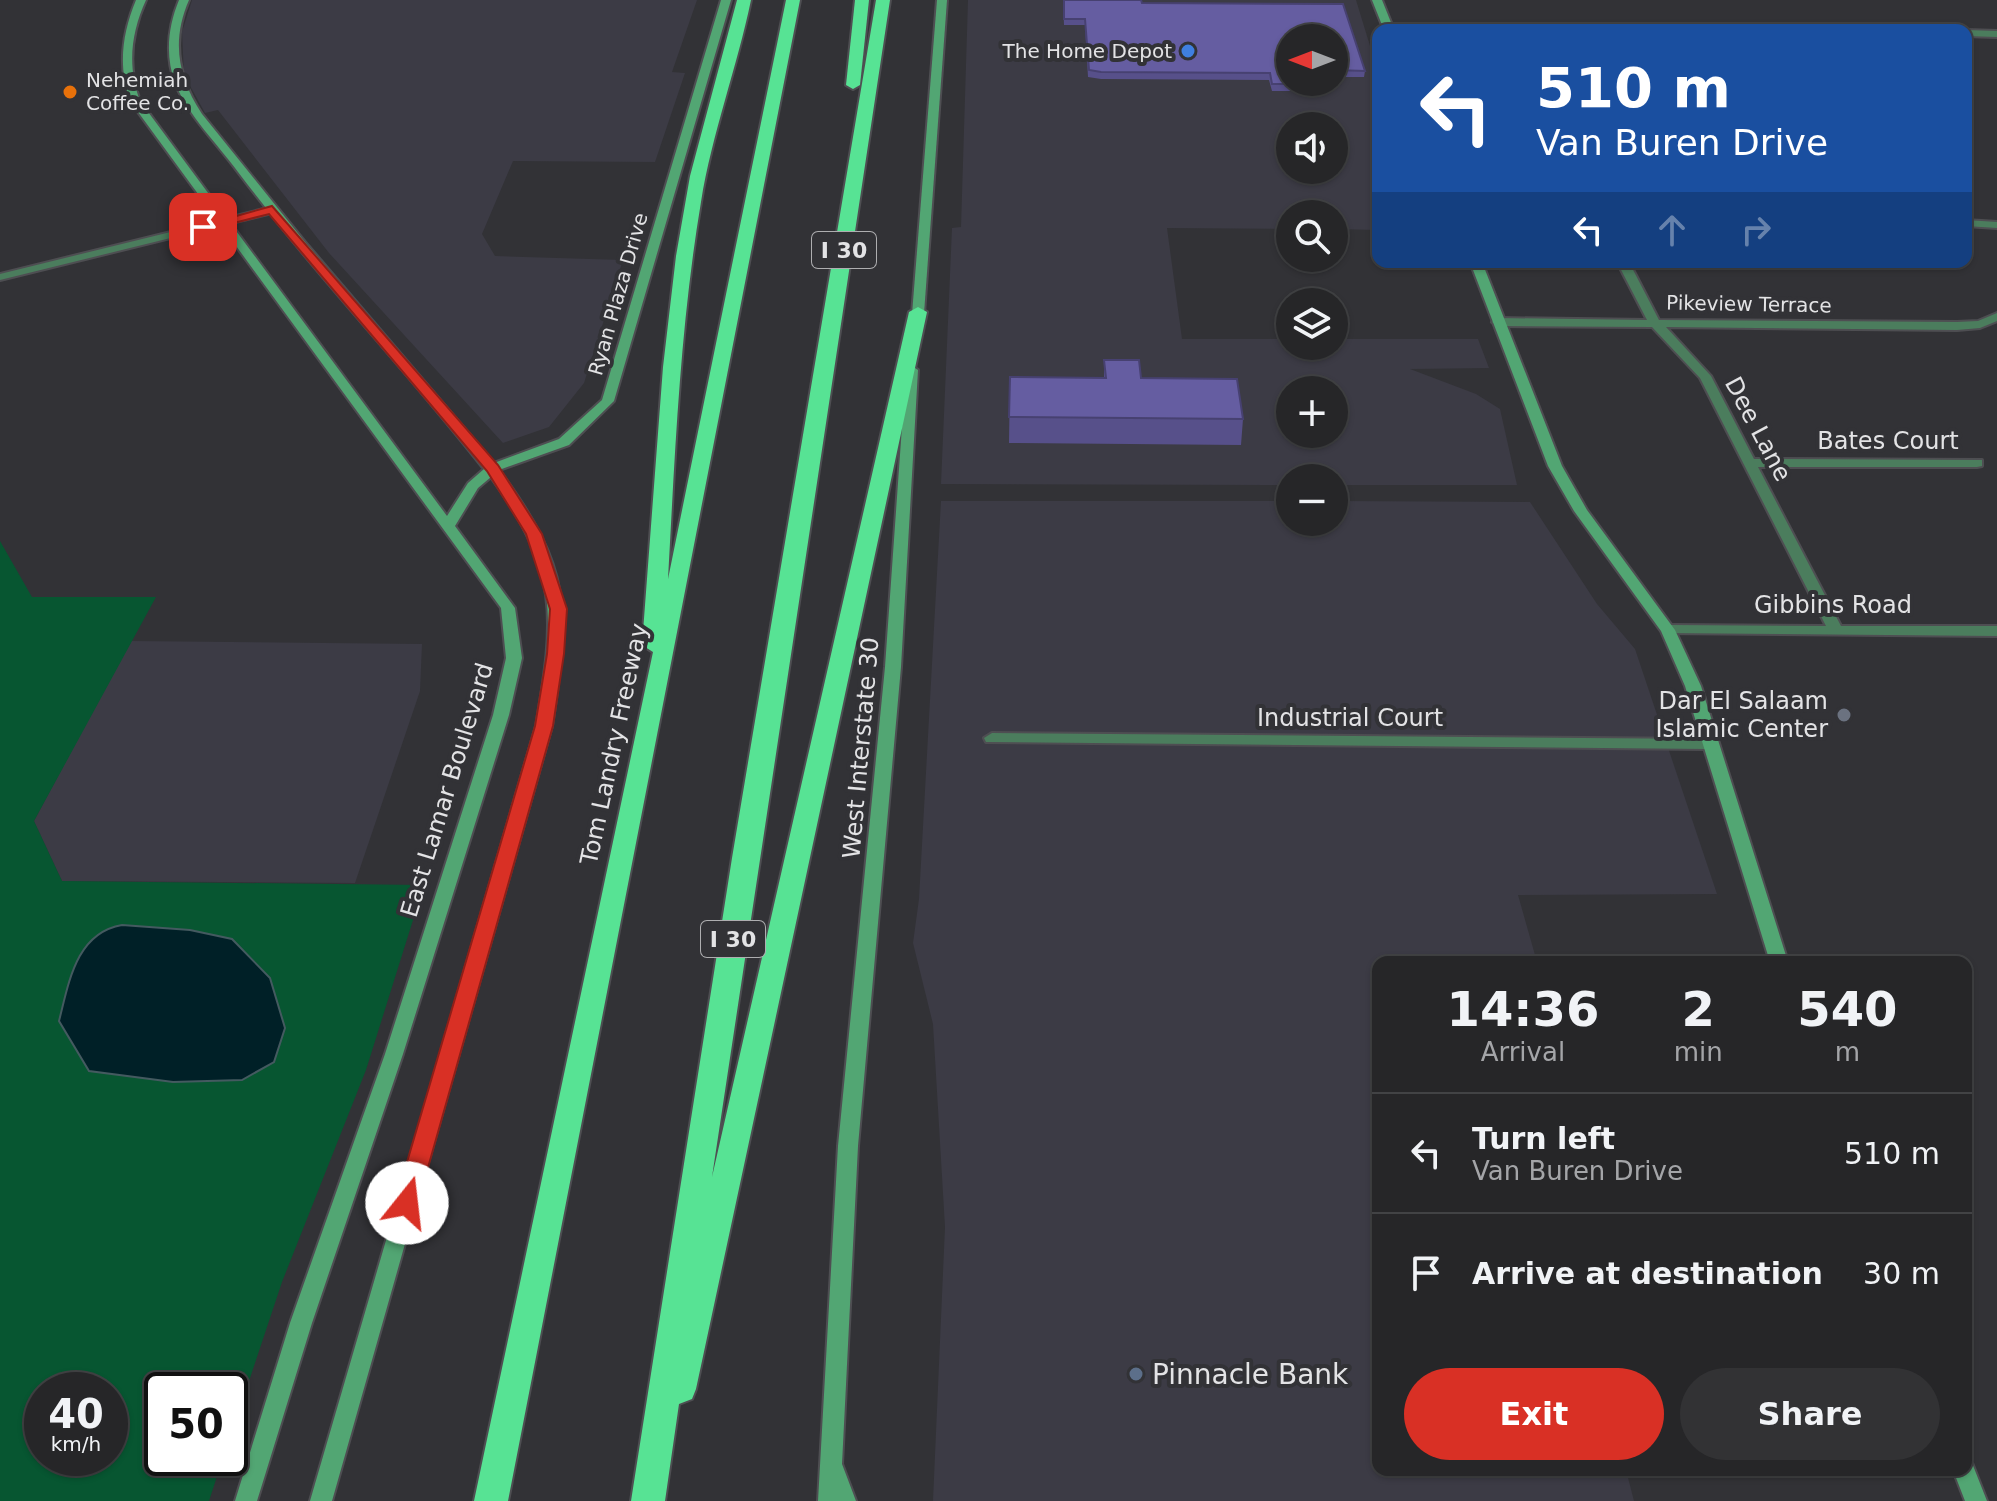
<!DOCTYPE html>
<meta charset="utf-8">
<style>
:root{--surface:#262628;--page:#323234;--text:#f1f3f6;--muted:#a4a5a8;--line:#424345;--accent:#d93025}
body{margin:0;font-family:"DejaVu Sans",sans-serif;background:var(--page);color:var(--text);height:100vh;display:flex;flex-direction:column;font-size:30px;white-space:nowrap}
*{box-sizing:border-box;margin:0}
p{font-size:26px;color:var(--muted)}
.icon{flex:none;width:44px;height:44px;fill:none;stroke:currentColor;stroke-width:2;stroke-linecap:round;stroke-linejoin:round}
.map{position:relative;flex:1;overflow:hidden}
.drawer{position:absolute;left:1372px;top:956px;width:600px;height:520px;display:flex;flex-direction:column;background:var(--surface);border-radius:16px;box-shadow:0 2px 6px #0004,0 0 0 2px var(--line)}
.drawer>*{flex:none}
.banner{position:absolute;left:1372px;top:24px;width:600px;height:244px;border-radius:16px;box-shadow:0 2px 6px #0004,0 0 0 2px var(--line);background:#1a4fa0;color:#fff;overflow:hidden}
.needle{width:52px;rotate:270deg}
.fabs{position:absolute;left:1276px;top:24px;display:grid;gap:16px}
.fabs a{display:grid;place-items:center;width:72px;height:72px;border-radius:50%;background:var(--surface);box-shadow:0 2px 6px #0004,0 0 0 2px var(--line);font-size:40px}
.speed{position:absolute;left:24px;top:1372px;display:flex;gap:16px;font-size:40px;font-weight:700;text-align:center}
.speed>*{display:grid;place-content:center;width:104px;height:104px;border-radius:50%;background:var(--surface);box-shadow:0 2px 6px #0004,0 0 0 2px var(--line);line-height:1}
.speed small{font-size:20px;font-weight:400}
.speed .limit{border:4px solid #111;border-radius:12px;background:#fff;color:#111}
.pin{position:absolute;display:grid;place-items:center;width:68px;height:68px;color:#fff;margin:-34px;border-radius:16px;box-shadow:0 4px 12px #0006}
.me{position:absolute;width:88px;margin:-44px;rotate:16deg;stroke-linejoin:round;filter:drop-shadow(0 0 6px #0008)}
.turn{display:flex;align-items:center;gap:28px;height:168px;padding:0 32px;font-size:36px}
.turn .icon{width:104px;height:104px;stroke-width:2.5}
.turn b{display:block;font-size:56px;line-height:68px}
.lanes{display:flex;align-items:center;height:76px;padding:0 32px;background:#0003;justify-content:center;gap:40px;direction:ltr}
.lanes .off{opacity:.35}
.eta{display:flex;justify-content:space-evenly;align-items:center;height:136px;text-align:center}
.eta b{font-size:48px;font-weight:700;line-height:56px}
.cta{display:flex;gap:16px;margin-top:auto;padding:16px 32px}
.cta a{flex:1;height:92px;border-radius:48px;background:var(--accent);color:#fff;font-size:32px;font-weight:700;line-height:92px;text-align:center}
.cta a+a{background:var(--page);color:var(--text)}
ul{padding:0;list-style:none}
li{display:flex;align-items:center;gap:24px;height:120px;padding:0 32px;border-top:2px solid var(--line)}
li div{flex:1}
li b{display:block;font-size:30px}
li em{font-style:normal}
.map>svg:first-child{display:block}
.built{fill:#3c3b45;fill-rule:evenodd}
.green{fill:#075631;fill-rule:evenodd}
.water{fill:#002027;stroke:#445a60;stroke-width:2}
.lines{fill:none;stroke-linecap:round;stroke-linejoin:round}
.street-casing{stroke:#4e4e52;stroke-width:4}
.secondary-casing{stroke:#4e4e52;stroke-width:4}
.highway-casing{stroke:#4e4e52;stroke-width:4}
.street{fill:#4b7d5d;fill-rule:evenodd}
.secondary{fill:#52a673;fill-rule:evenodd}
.highway{fill:#57e394;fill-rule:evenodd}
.wall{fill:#57508a}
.building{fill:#655da1;stroke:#474171;stroke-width:2}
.route{fill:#d93025;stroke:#8d1f18;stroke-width:2}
.shop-dot{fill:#3f7fe0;stroke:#323236;stroke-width:3}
.food-dot{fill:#e8710a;stroke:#323236;stroke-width:3}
.worship-dot{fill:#6b7280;stroke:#323236;stroke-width:3}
.service-dot{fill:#5c6f8a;stroke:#323236;stroke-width:3}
.labels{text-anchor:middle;stroke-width:8;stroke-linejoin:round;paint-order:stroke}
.far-poi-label{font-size:20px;fill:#e3e3e5;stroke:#323236;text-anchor:end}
.far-street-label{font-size:20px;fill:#e3e3e5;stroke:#323236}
.shield{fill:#323236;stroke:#aeaeb0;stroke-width:2}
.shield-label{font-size:22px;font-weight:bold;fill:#e3e3e5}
.street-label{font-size:24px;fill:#e3e3e5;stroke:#323236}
.poi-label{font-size:24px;fill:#e3e3e5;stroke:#323236;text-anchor:end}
.near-poi-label{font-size:28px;fill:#e3e3e5;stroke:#323236;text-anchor:start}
</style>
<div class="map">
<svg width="1997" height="1501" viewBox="0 0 1997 1501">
<rect width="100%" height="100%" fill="#323236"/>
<g class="built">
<polygon points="192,0 697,0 672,72 685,73 655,162 513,161 482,234 495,256 623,260 584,383 549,427 503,443 329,253 218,110 205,113 184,75 182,32"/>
<path d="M968,0h388l22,72v158l-44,-1v-15h-44v15l-123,-1 15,111h108v7h44v-7h144l11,29 -79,1 66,25 24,15 17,76h-183v-7h-44v7l-349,-1 11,-256 9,-1zM1290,38h44v44h-44zM1290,126h44v44h-44zM1290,390h44v44h-44z"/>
<polygon points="941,501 1290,501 1290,522 1334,522 1334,501 1530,502 1597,604 1635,649 1717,894 1518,895 1537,962 1378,962 1378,1470 1626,1470 1634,1501 933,1501 945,1227 933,1024 913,943 919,899"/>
<polygon points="130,641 422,644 420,691 355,883 62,881 34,821"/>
</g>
<path class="green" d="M0,541l32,56h124l-122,224 28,60 362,4 -58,185 -84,212 -52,156v-48h-68v68h61l-14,43h-209zM42,1390h68v68h-68z"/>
<path class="water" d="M122,925l68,5 42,9 38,39 15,50 -11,34 -32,18 -69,2 -84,-11 -30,-50c10,-39 17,-88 63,-96z"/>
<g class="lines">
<defs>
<g id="street">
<polygon points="1966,30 1997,31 1997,37 1966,36"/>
<polygon points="272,207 277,210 276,212 0,280 0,274"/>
<polygon points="1966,220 1997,222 1997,228 1966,226"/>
<polygon points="1617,262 1629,262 1659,320 1957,322 1978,321 1997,313 1997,321 1980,328 1957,330 1666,327 1711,376 1754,459 1982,460 1982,466 1977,467 1758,467 1841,626 1997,626 1997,636 1663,633 1661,630 1668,625 1826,626 1700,378 1652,327 1498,326 1492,322 1498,318 1647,320"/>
<polygon points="992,733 1708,739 1716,744 1708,749 986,742 984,738"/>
</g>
<g id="secondary">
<path d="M136,0h10c-15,33 -19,66 -6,101l307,415 21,-33 16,-14c-79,-101 -168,-194 -246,-297 -21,-29 -49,-55 -63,-89 -10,-28 -7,-56 4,-83h10c-18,41 -11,78 13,114l103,128 189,221 65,-24 43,-39 119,-400h10l-117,401 -45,44 -70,25c73,99 71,139 53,256l-220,775h-22l226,-775c19,-110 23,-155 -45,-249l-13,11 -23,38 60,82 7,50 -13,57 -106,339 -91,269 -55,178h-22l55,-178 95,-269 108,-339 13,-57 -5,-50 -371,-507c-12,-35 -8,-67 6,-101z"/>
<polygon points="937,0 947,0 923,327 917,331 911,327"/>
<polygon points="1372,0 1382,0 1394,30 1384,30"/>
<polygon points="1470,262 1482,262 1562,466 1587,510 1675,630 1701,686 1788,962 1770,962 1685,686 1661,631 1574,511 1548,466"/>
<polygon points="912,366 918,370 901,667 858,1146 842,1464 856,1501 818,1501 838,1146 885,667 906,370"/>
<polygon points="1966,1460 1972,1463 1987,1501 1965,1501 1953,1470 1966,1470"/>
</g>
<g id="highway">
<path d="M737,0h14c-14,68 -39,133 -50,202 -21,125 -26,251 -33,377l118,-579h14l-292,1501h-34l179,-849 -11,-7 21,-278 13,-111 14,-80z"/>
<polygon points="855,0 869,0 860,85 853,89 846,85"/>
<polygon points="876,0 890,0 712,1177 909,312 918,307 927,312 696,1389 692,1399 679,1404 665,1501 631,1501 732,858"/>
</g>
</defs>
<use href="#street" class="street-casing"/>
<use href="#secondary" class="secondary-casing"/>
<use href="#highway" class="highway-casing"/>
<use href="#street" class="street"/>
<use href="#secondary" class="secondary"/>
<use href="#highway" class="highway"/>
</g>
<g class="wall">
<polygon points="1063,0 1141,0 1142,3 1343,4 1365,71 1364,77 1334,77 1334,38 1290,38 1290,82 1324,82 1324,91 1272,91 1269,80 1101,79 1088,77 1085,25 1064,25"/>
<polygon points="1104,360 1141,378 1243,419 1241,445 1009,443 1010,377 1104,378"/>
</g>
<g class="building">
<polygon points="1064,0 1141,0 1142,3 1343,4 1365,71 1334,70 1334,38 1290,38 1290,82 1324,82 1325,84 1272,84 1270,73 1101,72 1089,70 1085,19 1064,19"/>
<polygon points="1104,360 1139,360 1141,378 1237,379 1243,419 1009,417 1010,377 1106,378"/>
</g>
<polygon class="route" points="272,206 498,465 542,534 567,609 564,654 553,726 418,1203 415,1210 398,1210 395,1203 535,726 547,654 550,609 526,534 487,471 269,214 203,231 197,227"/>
<circle class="shop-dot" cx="1188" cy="51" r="8"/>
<circle class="food-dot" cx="70" cy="92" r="8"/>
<circle class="worship-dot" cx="1844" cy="715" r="8"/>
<circle class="service-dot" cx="1136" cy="1374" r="8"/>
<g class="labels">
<g class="far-poi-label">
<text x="1172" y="58">The Home Depot</text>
<text x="86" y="87" text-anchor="start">Nehemiah<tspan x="86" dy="23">Coffee Co.</tspan></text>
</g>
<g class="far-street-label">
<text transform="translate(618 294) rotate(-74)" y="7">Ryan Plaza Drive</text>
<text transform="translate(1749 304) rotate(1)" y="7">Pikeview Terrace</text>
</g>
<g class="shield">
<rect x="812" y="232" width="64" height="36" rx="6"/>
<rect x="701" y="921" width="64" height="36" rx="6"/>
</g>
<g class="shield-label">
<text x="844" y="258">I 30</text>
<text x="733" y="947">I 30</text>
</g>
<g class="street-label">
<text transform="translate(1758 429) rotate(62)" y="8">Dee Lane</text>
<text x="1888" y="449">Bates Court</text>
<text x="1833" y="613">Gibbins Road</text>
<text x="1350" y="726">Industrial Court</text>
<text transform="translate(614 744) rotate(-78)" y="8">Tom Landry Freeway</text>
<text transform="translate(861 748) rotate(-85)" y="8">West Interstate 30</text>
<text transform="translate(447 790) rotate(-73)" y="8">East Lamar Boulevard</text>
</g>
<g class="poi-label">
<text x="1828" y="709">Dar El Salaam<tspan x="1828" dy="28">Islamic Center</tspan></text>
</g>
<g class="near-poi-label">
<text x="1152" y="1384">Pinnacle Bank</text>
</g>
</g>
</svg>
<div class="fabs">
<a><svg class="needle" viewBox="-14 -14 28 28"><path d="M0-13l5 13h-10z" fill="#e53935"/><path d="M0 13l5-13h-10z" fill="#a4a5a8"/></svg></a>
<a><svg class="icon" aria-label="sound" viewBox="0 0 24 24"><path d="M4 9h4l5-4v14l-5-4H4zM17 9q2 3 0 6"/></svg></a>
<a><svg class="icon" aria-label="search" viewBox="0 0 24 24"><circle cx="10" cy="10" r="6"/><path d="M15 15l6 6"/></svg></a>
<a><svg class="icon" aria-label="layers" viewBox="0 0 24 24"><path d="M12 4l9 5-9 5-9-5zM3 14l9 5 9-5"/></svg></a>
<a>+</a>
<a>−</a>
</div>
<div class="speed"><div>40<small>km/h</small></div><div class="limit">50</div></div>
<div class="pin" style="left:203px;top:227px;background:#d93025"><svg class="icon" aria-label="arrive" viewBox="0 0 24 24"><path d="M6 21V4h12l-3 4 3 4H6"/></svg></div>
<svg class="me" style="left:407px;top:1203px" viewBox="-20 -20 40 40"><circle r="19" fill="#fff"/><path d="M0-13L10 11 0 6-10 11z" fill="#d93025"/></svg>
<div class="banner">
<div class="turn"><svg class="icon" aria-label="left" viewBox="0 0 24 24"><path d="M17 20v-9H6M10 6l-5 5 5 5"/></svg><div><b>510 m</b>Van Buren Drive</div></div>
<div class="lanes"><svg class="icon" aria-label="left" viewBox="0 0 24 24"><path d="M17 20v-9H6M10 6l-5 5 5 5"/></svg><svg class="icon off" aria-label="ahead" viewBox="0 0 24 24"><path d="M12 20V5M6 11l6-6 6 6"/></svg><svg class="icon off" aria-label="right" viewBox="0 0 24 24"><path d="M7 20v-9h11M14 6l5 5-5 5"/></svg></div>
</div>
<section class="drawer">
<div class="eta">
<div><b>14:36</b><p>Arrival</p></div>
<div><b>2</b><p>min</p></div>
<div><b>540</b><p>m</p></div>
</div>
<ul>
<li><svg class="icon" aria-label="left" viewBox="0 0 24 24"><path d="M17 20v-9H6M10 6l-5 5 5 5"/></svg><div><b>Turn left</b><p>Van Buren Drive</p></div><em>510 m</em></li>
<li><svg class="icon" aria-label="arrive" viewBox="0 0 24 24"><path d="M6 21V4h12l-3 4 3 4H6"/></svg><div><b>Arrive at destination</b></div><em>30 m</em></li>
</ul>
<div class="cta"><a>Exit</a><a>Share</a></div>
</section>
</div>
